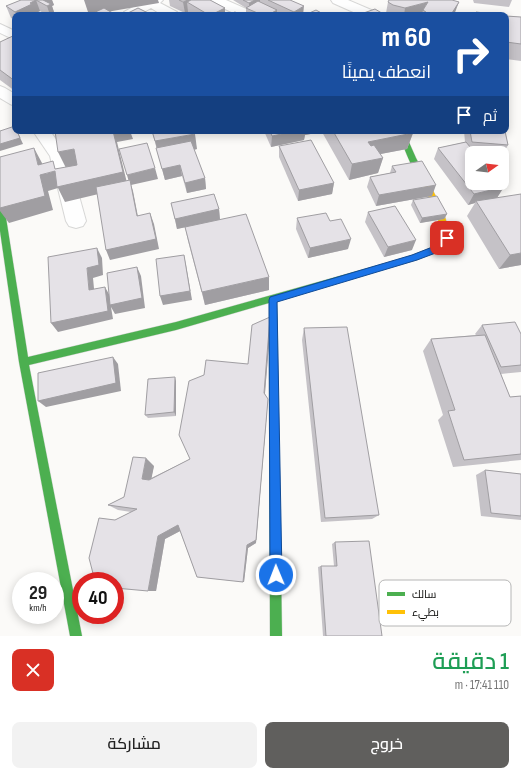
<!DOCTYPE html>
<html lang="ar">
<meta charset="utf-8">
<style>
:root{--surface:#fff;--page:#f2f2f2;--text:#222;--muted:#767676;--accent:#605f5d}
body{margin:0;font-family:"Sofia Sans Condensed",Cairo,sans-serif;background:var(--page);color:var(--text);direction:rtl;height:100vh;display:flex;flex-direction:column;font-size:15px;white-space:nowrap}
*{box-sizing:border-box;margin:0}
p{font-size:13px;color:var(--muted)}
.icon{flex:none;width:22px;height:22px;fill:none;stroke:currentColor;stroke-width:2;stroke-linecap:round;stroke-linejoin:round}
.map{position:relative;height:636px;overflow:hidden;direction:ltr}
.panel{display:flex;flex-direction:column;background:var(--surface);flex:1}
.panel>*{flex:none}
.hud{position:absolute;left:12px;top:12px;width:497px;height:122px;border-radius:8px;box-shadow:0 2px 10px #0003;direction:rtl;background:#1a4fa0;color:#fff;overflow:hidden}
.needle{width:26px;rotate:76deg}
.controls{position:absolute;left:465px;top:146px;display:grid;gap:8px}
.controls a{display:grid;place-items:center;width:44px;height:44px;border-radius:8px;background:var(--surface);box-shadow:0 2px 10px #0003;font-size:20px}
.speed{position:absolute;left:12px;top:572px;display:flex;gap:8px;font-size:20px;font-weight:700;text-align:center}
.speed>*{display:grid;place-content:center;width:52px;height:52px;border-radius:50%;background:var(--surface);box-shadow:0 2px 10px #0003;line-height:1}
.speed small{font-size:10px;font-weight:400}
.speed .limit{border:6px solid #d22;background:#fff;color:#111}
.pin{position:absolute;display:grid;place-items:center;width:34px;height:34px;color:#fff;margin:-17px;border-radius:8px;box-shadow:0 2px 6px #0006}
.me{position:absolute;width:44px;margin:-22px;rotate:359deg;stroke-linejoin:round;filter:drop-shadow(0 0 3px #0008)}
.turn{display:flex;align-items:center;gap:14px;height:84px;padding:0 12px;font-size:18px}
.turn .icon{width:52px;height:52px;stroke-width:2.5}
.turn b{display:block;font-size:28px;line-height:34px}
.then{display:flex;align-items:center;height:38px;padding:0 12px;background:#0003;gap:8px;font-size:15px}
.round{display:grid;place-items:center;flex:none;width:42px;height:42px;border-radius:8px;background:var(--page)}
.head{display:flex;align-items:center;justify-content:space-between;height:68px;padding:0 12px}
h1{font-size:24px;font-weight:600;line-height:30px;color:#1e9e55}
.primary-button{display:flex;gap:8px;margin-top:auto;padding:8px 12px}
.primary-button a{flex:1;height:46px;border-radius:8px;background:var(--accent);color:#fff;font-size:16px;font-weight:600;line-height:46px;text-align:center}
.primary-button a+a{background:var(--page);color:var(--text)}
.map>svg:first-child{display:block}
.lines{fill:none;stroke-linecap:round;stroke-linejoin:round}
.street-casing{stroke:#d7d7d6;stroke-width:2}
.fast-casing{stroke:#d7d7d6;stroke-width:1}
.slow-casing{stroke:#d7d7d6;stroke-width:1}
.street{fill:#fefefe;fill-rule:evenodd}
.fast{fill:#4caf50;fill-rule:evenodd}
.slow{fill:#ffc107;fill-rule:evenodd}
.wall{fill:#c5c2c7}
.shaded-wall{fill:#a09ea2}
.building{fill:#e5e2e7;stroke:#a09ea2}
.route{fill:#1a73e8;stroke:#114b97}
.key{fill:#fff;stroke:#b6b6b6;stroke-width:1}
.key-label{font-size:11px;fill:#0c0c0a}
</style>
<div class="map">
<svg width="521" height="636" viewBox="0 0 521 636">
<rect width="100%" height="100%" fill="#fbfaf8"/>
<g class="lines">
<defs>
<g id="street">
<polygon points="146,0 163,0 160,3 177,12 178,15 162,15 151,8 139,15 123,15 124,12"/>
<polygon points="210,0 226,0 253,12 254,15 238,15 212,3"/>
<polygon points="331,0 348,0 376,12 377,15 360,15 333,3"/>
<polygon points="0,24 15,31 15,40 0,33"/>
<polygon points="0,86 5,88 15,94 15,106 10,104 0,98"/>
<polygon points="33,131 50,131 68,156 86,221 83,226 76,228 69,226 66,221 50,156"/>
</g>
<g id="fast">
<path d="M398,131h6l12,27 10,19 -1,2 -3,1c-8,-4 -21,-39 -24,-49z"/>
<polygon points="0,202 4,205 28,357 176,322 382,264 385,265 386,267 385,269 277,301 282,636 270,636 269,303 176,330 29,365 82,636 70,636 19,362 0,231"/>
</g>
<polygon id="slow" points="422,174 426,177 443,210 451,237 441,250 417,260 382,270 379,269 378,267 379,265 412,255 435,246 443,236 435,210 418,177"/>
</defs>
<use href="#street" class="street-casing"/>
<use href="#fast" class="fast-casing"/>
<use href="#slow" class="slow-casing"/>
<use href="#street" class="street"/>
<use href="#fast" class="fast"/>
<use href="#slow" class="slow"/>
</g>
<g class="wall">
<polygon points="21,0 52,0 54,5 52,6 55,15 47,15 40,11 36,13 37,15 15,15 15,20 11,18 6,6"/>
<polygon points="169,0 210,0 225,8 225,15 191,15 188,13 188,12 185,13 170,6"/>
<polygon points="233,0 290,0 303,15 249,15 246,14 246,8"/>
<polygon points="473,0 512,0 509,7 474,3"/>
<polygon points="388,2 455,13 454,15 421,15 422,14 417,15 389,15 386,13"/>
<polygon points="506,16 521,17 521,61 506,59"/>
<polygon points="15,35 15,91 0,80 0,42"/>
<polygon points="152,131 197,149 194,150 205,178 206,189 187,193 182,176 165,180"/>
<polygon points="264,131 411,131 413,133 407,149 380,154 383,158 378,173 349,180 322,132 305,135 304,140 271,147"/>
<polygon points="427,131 453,131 452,134 427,133"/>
<polygon points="464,131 505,131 508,145 502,156 502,153 472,153 497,198 521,265 499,269 467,216 475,203 468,205 434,159 438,148 465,142"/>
<polygon points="279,146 334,183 332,194 298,201 279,157"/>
<polygon points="392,166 432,196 376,206 367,187 370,177 390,173"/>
<polygon points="413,200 447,214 444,219 420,223 411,205"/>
<polygon points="171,203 219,209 220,220 269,290 205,305 188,241 185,227 177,229"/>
<polygon points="368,212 412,250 384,257 365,222"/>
<polygon points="297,218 330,221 348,249 308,258 296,229"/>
<polygon points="482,325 521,334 521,372 501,374 510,397 521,396 521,460 453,467 438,420 443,415 423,351 431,339 476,335 475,334"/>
<polygon points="304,328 379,515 372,519 321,522 302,340"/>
<polygon points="270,332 265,394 268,399 267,410 256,543 248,548 244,582 197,577 180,531 165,539 156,591 115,520 131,512 118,510 108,505 124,497 154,466 151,478 190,459 248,364"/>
<polygon points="176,381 176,416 148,418 145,415"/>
<polygon points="485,470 521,474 521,520 481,516 476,475"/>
<polygon points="335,542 382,636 323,636 318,567 321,566 334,566 332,544"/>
</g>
<g class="shaded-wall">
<polygon points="36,0 40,11 36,13 37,15 17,15 15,12 30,3"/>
<polygon points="40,0 52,0 54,5 52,6 55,15 50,15 47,6"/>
<polygon points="84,0 158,0 159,3 89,15"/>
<polygon points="188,0 209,0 187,2 188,12 185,13 183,2"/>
<polygon points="255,0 260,0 260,3 249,9 249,3"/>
<polygon points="428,2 423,10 422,14 417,15 404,15 405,8"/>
<polygon points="459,2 454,15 446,15"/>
<polygon points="304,6 303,15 294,15 294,12"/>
<polygon points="225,8 225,15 211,15"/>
<polygon points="277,10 277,15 268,15"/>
<polygon points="17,131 23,144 0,151 0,144"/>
<polygon points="113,131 130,131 133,139 117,142 128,187 65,202 58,188 48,191 53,210 9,223 0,211 0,208 38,165 34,148 42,163 45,174 55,171 62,186"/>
<polygon points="296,131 322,131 322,132 305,135 304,140 271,147 272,136"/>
<polygon points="413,133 407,149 365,157 368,142"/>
<polygon points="195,134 197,149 159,157 155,141"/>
<polygon points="74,149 81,165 66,168 58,152"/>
<polygon points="383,158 378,173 349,180 352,164"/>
<polygon points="180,165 182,176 165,180 162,169"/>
<polygon points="155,168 158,179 131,185 133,191 140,227 137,216 130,186 127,175"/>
<polygon points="205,178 206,189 187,193 185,183"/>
<polygon points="334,183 332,194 298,201 299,190"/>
<polygon points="436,185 432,196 376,206 379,195"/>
<polygon points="504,187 497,198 476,201 475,203 468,205 474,194"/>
<polygon points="219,209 220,220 177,229 175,219"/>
<polygon points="150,213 154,224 159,249 110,260 106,250"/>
<polygon points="447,214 444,219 420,223 422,218"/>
<polygon points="351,239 348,249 308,258 310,248"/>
<polygon points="416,240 412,250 384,257 388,247"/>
<polygon points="97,248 102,258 103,275 93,278 95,299 89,290 87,268"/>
<polygon points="521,253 521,265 499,269 510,255"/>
<polygon points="184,255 186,265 192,300 163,305 160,296"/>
<polygon points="137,267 141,276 145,308 115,314 111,307 113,319 58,332 51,323 105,287 110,296"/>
<polygon points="269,277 269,290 205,305 202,292"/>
<polygon points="270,317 270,332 264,404 264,393"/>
<polygon points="113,357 118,364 121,391 46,407 38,401"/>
<polygon points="175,377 176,381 176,416 174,412"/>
<polygon points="268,399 256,543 248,548 244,582 243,582 247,545"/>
<polygon points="146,458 154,466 150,486 142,479"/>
<polygon points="178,525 184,529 165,539 156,591 148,591 158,536"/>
</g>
<g class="building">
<polygon points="21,0 43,0 51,4 47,6 36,0 30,3 32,4 15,12 6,6"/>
<polygon points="179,0 188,0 183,2"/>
<polygon points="191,0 210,0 225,8 211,15 209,15 187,2"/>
<polygon points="243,0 255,0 249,3"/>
<polygon points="268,0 290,0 304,6 294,12"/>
<polygon points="389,0 452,0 459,2 452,13 446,15 430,15 423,10 428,2 405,8 393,5 388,2"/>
<polygon points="258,1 277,10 268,15 262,15 246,8"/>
<polygon points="104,8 116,15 89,15"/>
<polygon points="138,8 152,15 124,15"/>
<polygon points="375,9 385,15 358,15"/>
<polygon points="316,10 325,15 305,15"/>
<polygon points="235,12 241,15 227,15"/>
<polygon points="476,12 500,15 476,15"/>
<polygon points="506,16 521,17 521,44 506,42"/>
<polygon points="15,35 15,81 0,70 0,42"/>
<polygon points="15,126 15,131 17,131 20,138 0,144 0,131"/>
<polygon points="55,131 113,131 123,172 57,187 55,171 40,175 45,196 0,208 0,157 34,148 38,165 53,161 55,169 77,165 74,149 58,152"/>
<polygon points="152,131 194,131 195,134 155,141"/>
<polygon points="270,131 296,131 272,136"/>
<polygon points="333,131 411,131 413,133 368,142 371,146 374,145 383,158 352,164"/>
<polygon points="470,131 505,131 508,145 472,142"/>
<polygon points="311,140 334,183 299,190 279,146"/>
<polygon points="191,141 205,178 185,183 180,165 162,169 156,148"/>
<polygon points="466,142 475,153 472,153 472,183 500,183 504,187 474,194 438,148"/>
<polygon points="147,143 155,168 127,175 119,149"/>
<polygon points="422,161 436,185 379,195 370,177 396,172 392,166"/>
<polygon points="130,180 137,216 150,213 156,239 106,250 96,187"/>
<polygon points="214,194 219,209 175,219 171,203"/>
<polygon points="521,194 521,253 510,255 476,201"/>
<polygon points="437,196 447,214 422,218 413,200"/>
<polygon points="395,206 416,240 388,247 368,212"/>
<polygon points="326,213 330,221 341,219 351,239 310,248 297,218"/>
<polygon points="246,214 269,277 202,292 185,227"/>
<polygon points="97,248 99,265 87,268 89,290 105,287 108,311 51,323 48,257"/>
<polygon points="184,255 190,291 160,296 156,259"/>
<polygon points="137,267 142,298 110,305 107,273"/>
<polygon points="270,317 264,393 268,399 256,540 247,545 243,582 197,577 178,525 158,536 148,591 115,588 115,581 95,581 89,558 99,518 115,520 137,509 108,505 124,497 133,457 146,458 142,479 149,480 190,459 179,435 189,381 204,375 206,360 248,364 252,325"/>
<polygon points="515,322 521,334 521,365 501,367 482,325"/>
<polygon points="347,327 379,515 325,518 304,328"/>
<polygon points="485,335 510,397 521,396 521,454 464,460 448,411 455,410 431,339"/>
<polygon points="113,357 116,383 38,401 38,373"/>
<polygon points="175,377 174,412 145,415 148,379"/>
<polygon points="485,470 521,474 521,516 491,513"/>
<polygon points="369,541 382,636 326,636 321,566 337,566 335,542"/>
</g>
<polygon class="route" points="447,234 451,238 441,251 417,260 277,302 282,575 280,579 276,581 271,579 270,575 269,300 270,297 412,255 435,246 444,235"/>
<rect x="379" y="580" width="132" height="46" rx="6" class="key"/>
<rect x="387" y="592" width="18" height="4" fill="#4caf50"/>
<rect x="387" y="610" width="18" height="4" fill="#ffc107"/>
<g class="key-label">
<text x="412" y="598">سالك</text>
<text x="412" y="616">بطيء</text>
</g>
</svg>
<div class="controls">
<a><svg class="needle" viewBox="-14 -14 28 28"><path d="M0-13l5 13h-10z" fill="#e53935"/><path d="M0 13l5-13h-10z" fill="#767676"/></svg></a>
</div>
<div class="speed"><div>29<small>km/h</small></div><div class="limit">40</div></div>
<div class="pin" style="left:447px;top:238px;background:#d93025"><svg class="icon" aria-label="arrive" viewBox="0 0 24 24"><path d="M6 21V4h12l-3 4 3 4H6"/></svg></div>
<svg class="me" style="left:276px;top:575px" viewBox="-20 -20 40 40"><circle r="17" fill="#1a73e8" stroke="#fff" stroke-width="3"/><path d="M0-11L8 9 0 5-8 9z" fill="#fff"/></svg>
<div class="hud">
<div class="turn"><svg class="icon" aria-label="right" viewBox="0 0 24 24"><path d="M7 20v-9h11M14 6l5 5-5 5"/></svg><div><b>60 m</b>انعطف يمينًا</div></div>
<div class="then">ثم<svg class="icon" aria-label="arrive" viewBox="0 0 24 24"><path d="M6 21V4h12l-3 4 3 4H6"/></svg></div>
</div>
</div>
<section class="panel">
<div class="head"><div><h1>1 دقيقة</h1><p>110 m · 17:41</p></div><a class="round" style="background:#d93025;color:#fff"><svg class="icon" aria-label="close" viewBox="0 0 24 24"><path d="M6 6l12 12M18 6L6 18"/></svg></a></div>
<div class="primary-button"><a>خروج</a><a>مشاركة</a></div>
</section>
